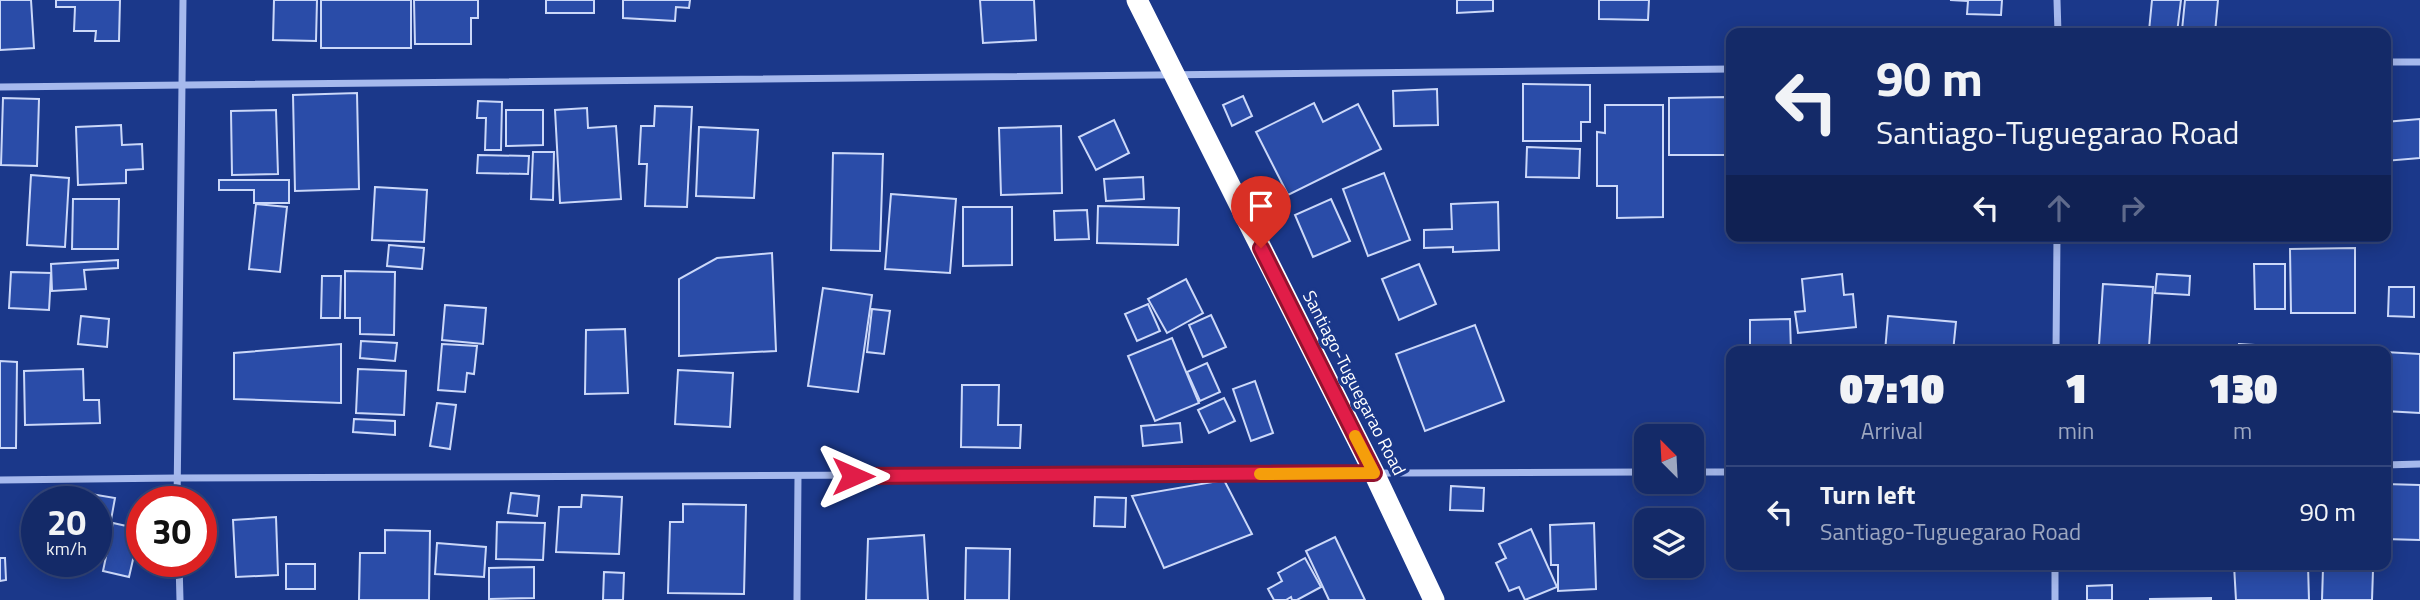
<!DOCTYPE html>
<style>
:root{--surface:#142a68;--page:#213671;--text:#f1f3f6;--muted:#9da7c0;--line:#33467c}
body{margin:0;font-family:"Titillium Web",sans-serif;background:var(--page);color:var(--text);height:100vh;display:flex;flex-direction:column;font-size:26px;white-space:nowrap}
*{box-sizing:border-box;margin:0}
p{font-size:23px;color:var(--muted)}
.icon{flex:none;width:38px;height:38px;fill:none;stroke:currentColor;stroke-width:2;stroke-linecap:round;stroke-linejoin:round}
.map{position:relative;flex:1;overflow:hidden}
.details{position:absolute;left:1726px;top:346px;width:665px;height:224px;display:flex;flex-direction:column;background:var(--surface);border-radius:14px;box-shadow:0 4px 18px #0003,0 0 0 2px var(--line)}
.details>*{flex:none}
.guide{position:absolute;left:1726px;top:28px;width:665px;height:214px;border-radius:14px;box-shadow:0 4px 18px #0003,0 0 0 2px var(--line);background:#142a68;color:var(--text);overflow:hidden}
.needle{width:46px;rotate:336deg}
.buttons{position:absolute;left:1634px;top:424px;display:grid;gap:14px}
.buttons a{display:grid;place-items:center;width:70px;height:70px;border-radius:14px;background:var(--surface);box-shadow:0 4px 18px #0003,0 0 0 2px var(--line);font-size:35px}
.speed{position:absolute;left:21px;top:486px;display:flex;gap:14px;font-size:35px;font-weight:700;text-align:center}
.speed>*{display:grid;place-content:center;width:91px;height:91px;border-radius:50%;background:var(--surface);box-shadow:0 4px 18px #0003,0 0 0 2px var(--line);line-height:1}
.speed small{font-size:18px;font-weight:400}
.speed .limit{border:10px solid #d22;background:#fff;color:#111}
.pin{position:absolute;display:grid;place-items:center;width:60px;height:60px;color:#fff;margin:-72px -30px;border-radius:50% 50% 50% 0;rotate:-45deg;box-shadow:0 0 7px #0007}
.pin .icon{rotate:45deg}
.me{position:absolute;width:77px;margin:-38px;rotate:90deg;stroke-linejoin:round;filter:drop-shadow(0 0 5px #0008)}
.turn{display:flex;align-items:center;gap:24px;height:147px;padding:0 35px;font-size:32px}
.turn .icon{width:91px;height:91px;stroke-width:2.5}
.turn b{display:block;font-size:49px;line-height:60px}
.lanes{display:flex;align-items:center;height:66px;padding:0 35px;background:#0003;justify-content:center;gap:35px;direction:ltr}
.lanes .off{opacity:.35}
.eta{display:flex;justify-content:space-evenly;align-items:center;height:119px;text-align:center}
.eta b{font-size:42px;font-weight:800;line-height:49px}
ul{padding:0;list-style:none}
li{display:flex;align-items:center;gap:21px;height:91px;padding:0 35px;border-top:2px solid var(--line)}
li div{flex:1}
li b{display:block;font-size:26px}
li em{font-style:normal}
.map>svg:first-child{display:block}
.building{fill:#2a4ca8;stroke:#cbd8f9;stroke-width:2}
.lines{fill:none;stroke-linecap:round;stroke-linejoin:round}
.street{stroke:#a6b9ed;stroke-width:7}
.highway{stroke:#fff;stroke-width:21}
.route-casing{stroke:#92132f;stroke-width:18}
.route{stroke:#e11d48;stroke-width:12}
.slow{stroke:#f59e0b;stroke-width:12}
.labels{text-anchor:middle;stroke-width:7;stroke-linejoin:round;paint-order:stroke}
.street-label{font-size:18px;fill:#fff;stroke:#1b388a}
</style>
<div class="map">
<svg width="2420" height="600" viewBox="0 0 2420 600">
<rect width="100%" height="100%" fill="#1b388a"/>
<g class="building">
<polygon points="0,0 31,0 34,48 0,50"/>
<polygon points="56,0 120,0 119,41 95,41 96,31 74,31 75,7 56,7"/>
<polygon points="274,0 317,0 316,41 273,40"/>
<rect x="321" y="0" width="90" height="48"/>
<polygon points="414,0 478,0 478,18 471,18 471,44 415,44"/>
<rect x="546" y="0" width="48" height="13"/>
<polygon points="623,0 690,0 689,8 676,7 675,21 623,18"/>
<polygon points="980,0 1034,0 1036,40 983,43"/>
<polygon points="1457,0 1493,0 1493,11 1457,13"/>
<polygon points="1599,0 1649,0 1648,20 1599,19"/>
<polygon points="1950,0 2002,0 2001,15 1967,14 1968,1"/>
<polygon points="2152,0 2181,0 2177,33 2149,31"/>
<polygon points="2185,0 2218,0 2215,33 2182,30"/>
<polygon points="1523,84 1590,85 1590,122 1581,122 1581,141 1523,141"/>
<polygon points="1437,89 1438,125 1394,126 1393,91"/>
<polygon points="357,93 359,189 295,191 293,95"/>
<polygon points="1243,96 1252,116 1232,126 1223,105"/>
<polygon points="1727,97 1727,155 1669,155 1669,98"/>
<polygon points="3,98 39,99 37,166 1,165"/>
<polygon points="478,101 502,102 501,150 485,150 486,118 477,118"/>
<polygon points="1314,103 1323,122 1358,104 1381,149 1288,195 1256,132"/>
<polygon points="1605,105 1663,105 1663,217 1617,218 1617,186 1597,186 1597,132 1605,133"/>
<polygon points="655,106 692,107 687,207 645,206 647,164 639,164 641,126 654,126"/>
<polygon points="587,108 588,128 616,126 621,199 560,203 555,110"/>
<polygon points="276,110 278,174 232,175 231,111"/>
<polygon points="506,110 543,110 543,145 506,146"/>
<polygon points="2420,119 2420,158 2385,161 2385,122"/>
<polygon points="1114,120 1129,153 1096,170 1079,137"/>
<polygon points="121,125 122,145 142,144 143,169 126,170 126,183 78,185 76,127"/>
<polygon points="1061,126 1062,193 1001,195 999,128"/>
<polygon points="699,127 758,130 754,198 696,196"/>
<polygon points="1527,147 1580,149 1579,178 1526,177"/>
<polygon points="533,152 554,152 553,200 531,199"/>
<polygon points="833,153 883,154 880,251 831,250"/>
<polygon points="478,155 529,156 528,174 477,173"/>
<polygon points="1384,173 1410,240 1368,256 1343,189"/>
<polygon points="31,175 69,178 65,247 27,245"/>
<polygon points="1143,177 1144,199 1106,201 1104,179"/>
<polygon points="219,180 289,180 289,203 254,203 254,190 219,190"/>
<polygon points="375,187 427,190 424,242 372,240"/>
<polygon points="891,194 956,199 950,273 885,269"/>
<polygon points="73,199 119,199 118,249 72,249"/>
<polygon points="1331,199 1350,241 1313,257 1295,215"/>
<polygon points="1498,202 1499,250 1453,252 1453,247 1424,248 1424,230 1452,229 1451,204"/>
<polygon points="256,204 287,207 280,272 249,269"/>
<polygon points="1098,206 1179,208 1178,245 1097,243"/>
<polygon points="963,207 1012,207 1012,265 963,266"/>
<polygon points="1087,210 1089,239 1055,240 1054,211"/>
<polygon points="1962,236 2004,236 2004,240"/>
<polygon points="2308,236 2359,236 2359,240 2307,240"/>
<polygon points="389,245 424,248 422,269 387,266"/>
<polygon points="2355,248 2355,313 2291,313 2290,249"/>
<polygon points="772,253 776,351 679,356 679,279 717,258"/>
<polygon points="118,260 118,268 84,270 86,289 52,291 51,264"/>
<polygon points="1419,264 1436,304 1399,320 1382,279"/>
<polygon points="2254,264 2285,264 2285,309 2255,309"/>
<polygon points="345,271 395,272 394,335 360,334 360,318 345,318"/>
<polygon points="11,272 51,273 49,310 9,308"/>
<polygon points="1842,274 1844,295 1853,294 1856,327 1798,333 1795,312 1805,311 1802,279"/>
<polygon points="2157,274 2190,276 2189,295 2155,293"/>
<polygon points="322,276 341,276 340,318 321,318"/>
<polygon points="1186,279 1203,313 1167,333 1148,299"/>
<polygon points="2103,284 2153,287 2149,347 2099,345"/>
<polygon points="2389,287 2414,287 2414,317 2388,316"/>
<polygon points="823,288 872,295 858,392 808,386"/>
<polygon points="1148,304 1160,331 1137,341 1125,314"/>
<polygon points="445,305 486,308 483,344 442,340"/>
<polygon points="872,309 890,311 884,354 867,352"/>
<polygon points="1211,315 1226,347 1203,357 1189,325"/>
<polygon points="81,316 109,319 107,347 78,344"/>
<polygon points="1888,316 1956,322 1953,352 1885,352"/>
<polygon points="1790,319 1791,352 1750,352 1750,320"/>
<polygon points="1475,325 1504,401 1425,431 1396,354"/>
<polygon points="625,329 628,393 585,394 586,330"/>
<polygon points="1172,338 1199,403 1155,421 1128,356"/>
<polygon points="361,341 397,343 395,361 360,358"/>
<polygon points="341,344 341,403 234,399 234,353"/>
<polygon points="442,344 477,346 474,374 467,373 465,392 438,390"/>
<polygon points="2239,344 2286,347 2286,352 2239,352"/>
<polygon points="2385,352 2420,354 2420,413 2385,411"/>
<polygon points="0,361 17,362 16,448 0,448"/>
<polygon points="1207,363 1220,392 1200,401 1187,372"/>
<polygon points="83,369 84,400 99,400 100,423 25,425 24,371"/>
<polygon points="358,369 406,371 404,415 356,413"/>
<polygon points="678,370 733,373 730,427 675,424"/>
<polygon points="1255,381 1273,433 1251,441 1233,389"/>
<polygon points="962,385 999,385 998,425 1021,425 1020,448 961,447"/>
<polygon points="1224,398 1235,421 1209,433 1198,410"/>
<polygon points="437,403 456,405 450,449 430,446"/>
<polygon points="354,419 395,421 395,435 353,432"/>
<polygon points="1180,423 1182,442 1143,446 1141,426"/>
<polygon points="1224,480 1252,534 1164,568 1132,496"/>
<polygon points="2385,484 2420,485 2420,540 2385,539"/>
<polygon points="1451,486 1484,488 1483,511 1450,510"/>
<polygon points="85,493 115,498 107,542 96,541 96,502 83,502"/>
<polygon points="511,493 539,496 537,516 508,513"/>
<polygon points="582,495 622,497 619,554 556,552 559,507 581,507"/>
<polygon points="1095,497 1126,498 1125,527 1094,526"/>
<polygon points="683,504 746,505 744,594 668,593 670,522 683,522"/>
<polygon points="276,517 278,575 236,577 233,520"/>
<polygon points="497,522 545,523 543,560 496,559"/>
<polygon points="113,523 140,529 129,577 103,571"/>
<polygon points="1594,523 1596,589 1558,591 1558,565 1551,565 1550,525"/>
<polygon points="1531,529 1557,587 1525,600 1519,587 1509,591 1496,563 1506,558 1499,544"/>
<polygon points="385,530 430,531 429,600 359,600 360,553 385,553"/>
<polygon points="924,535 928,600 866,600 868,539"/>
<polygon points="1335,537 1365,600 1329,600 1306,551"/>
<polygon points="437,543 486,547 484,577 435,574"/>
<polygon points="966,548 1010,549 1009,600 965,600"/>
<polygon points="0,558 5,558 6,580 0,581"/>
<polygon points="1305,558 1321,587 1297,600 1292,600 1291,597 1286,600 1274,600 1268,589 1282,581 1278,573"/>
<rect x="286" y="564" width="29" height="25"/>
<polygon points="2234,565 2308,565 2309,600 2236,600"/>
<polygon points="534,567 534,598 489,599 489,568"/>
<polygon points="2323,568 2373,570 2372,600 2322,600"/>
<polygon points="604,572 624,573 623,600 603,600"/>
<polygon points="2112,585 2112,600 2087,600 2087,586"/>
<polygon points="2211,598 2211,600 2150,600 2150,599"/>
</g>
<g class="lines">
<g class="street">
<polyline points="2057,0 2058,33"/>
<polyline points="2385,62 2420,62"/>
<polyline points="0,87 1731,69"/>
<polyline points="2056,352 2057,236"/>
<polyline points="2385,465 2420,464"/>
<polyline points="1692,472 1731,472"/>
<polyline points="0,480 177,478 1647,472"/>
<polyline points="177,502 183,0"/>
<polyline points="179,562 180,600"/>
<polyline points="797,600 798,476"/>
<polyline points="2055,600 2055,565"/>
</g>
<polyline class="highway" points="1137,0 1374,473 1434,600"/>
</g>
<g class="lines">
<defs>
<polyline id="route" points="853,476 1374,473 1261,248"/>
</defs>
<use href="#route" class="route-casing"/>
<use href="#route" class="route"/>
<polyline class="slow" points="1260,474 1374,473 1355,436"/>
</g>
<g class="labels">
<g class="street-label">
<text transform="translate(1354 383) rotate(63)" y="6">Santiago-Tuguegarao Road</text>
</g>
</g>
</svg>
<div class="buttons">
<a><svg class="needle" viewBox="-14 -14 28 28"><path d="M0-13l5 13h-10z" fill="#e53935"/><path d="M0 13l5-13h-10z" fill="#9da7c0"/></svg></a>
<a><svg class="icon" aria-label="layers" viewBox="0 0 24 24"><path d="M12 4l9 5-9 5-9-5zM3 14l9 5 9-5"/></svg></a>
</div>
<div class="speed"><div>20<small>km/h</small></div><div class="limit">30</div></div>
<div class="pin" style="left:1261px;top:248px;background:#d93025"><svg class="icon" aria-label="arrive" viewBox="0 0 24 24"><path d="M6 21V4h12l-3 4 3 4H6"/></svg></div>
<svg class="me" style="left:853px;top:476px" viewBox="-20 -20 40 40"><path d="M0-17L14 15 0 8-14 15z" fill="#e11d48" stroke="#fff" stroke-width="4"/></svg>
<div class="guide">
<div class="turn"><svg class="icon" aria-label="left" viewBox="0 0 24 24"><path d="M17 20v-9H6M10 6l-5 5 5 5"/></svg><div><b>90 m</b>Santiago-Tuguegarao Road</div></div>
<div class="lanes"><svg class="icon" aria-label="left" viewBox="0 0 24 24"><path d="M17 20v-9H6M10 6l-5 5 5 5"/></svg><svg class="icon off" aria-label="ahead" viewBox="0 0 24 24"><path d="M12 20V5M6 11l6-6 6 6"/></svg><svg class="icon off" aria-label="right" viewBox="0 0 24 24"><path d="M7 20v-9h11M14 6l5 5-5 5"/></svg></div>
</div>
<section class="details">
<div class="eta">
<div><b>07:10</b><p>Arrival</p></div>
<div><b>1</b><p>min</p></div>
<div><b>130</b><p>m</p></div>
</div>
<ul>
<li><svg class="icon" aria-label="left" viewBox="0 0 24 24"><path d="M17 20v-9H6M10 6l-5 5 5 5"/></svg><div><b>Turn left</b><p>Santiago-Tuguegarao Road</p></div><em>90 m</em></li>
</ul>
</section>
</div>
